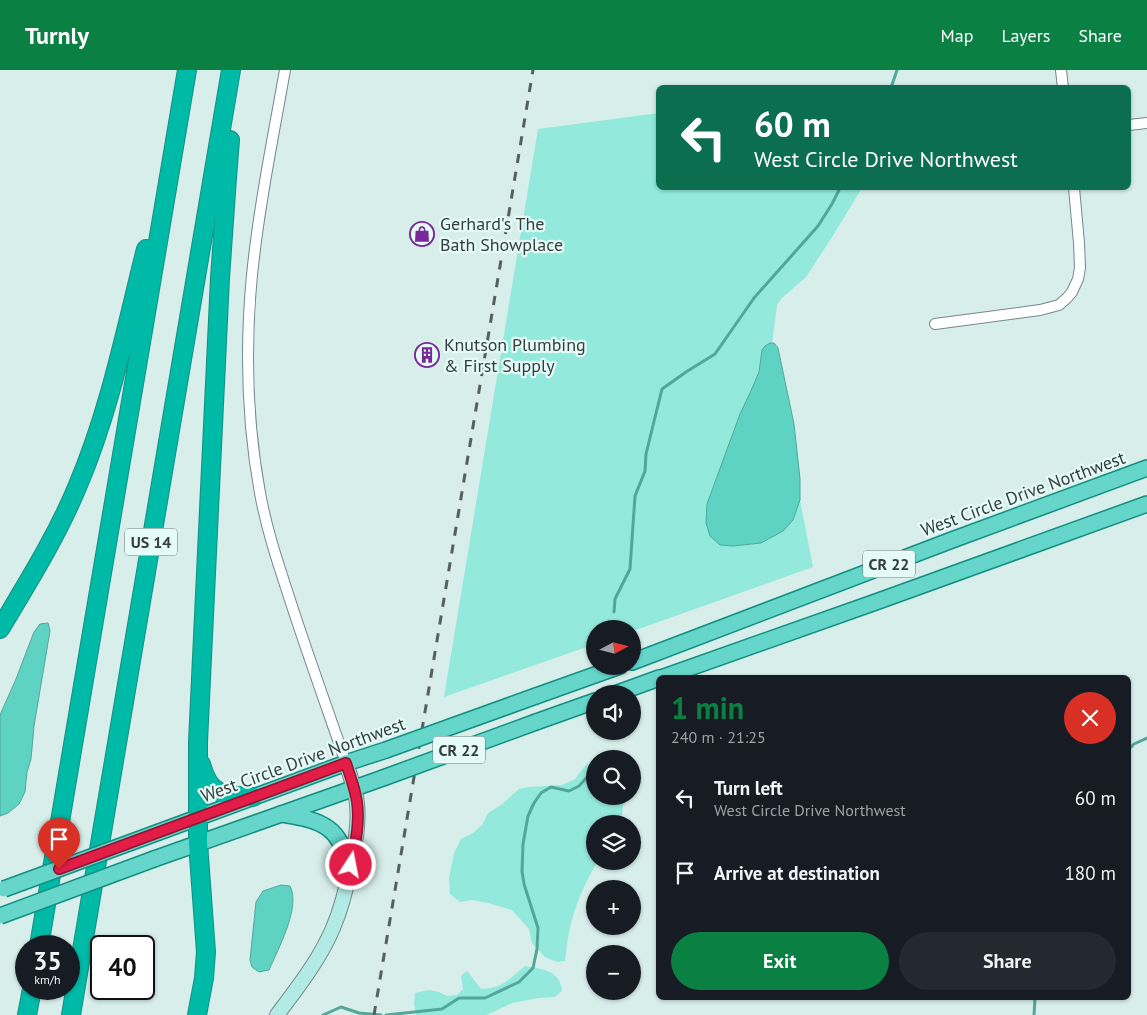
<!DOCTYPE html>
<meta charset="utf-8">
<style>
:root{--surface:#171b24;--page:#242831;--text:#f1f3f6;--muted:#9ea1a6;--accent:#0b8043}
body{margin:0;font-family:"PT Sans",sans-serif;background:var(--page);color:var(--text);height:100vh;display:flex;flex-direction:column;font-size:19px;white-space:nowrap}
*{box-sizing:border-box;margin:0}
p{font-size:16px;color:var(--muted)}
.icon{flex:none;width:28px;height:28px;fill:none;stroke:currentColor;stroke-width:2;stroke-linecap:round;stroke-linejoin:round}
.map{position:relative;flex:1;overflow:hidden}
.drawer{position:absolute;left:656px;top:605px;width:475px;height:325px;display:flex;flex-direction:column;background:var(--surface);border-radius:8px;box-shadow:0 1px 4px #0004}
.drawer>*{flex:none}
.hud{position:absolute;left:656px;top:15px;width:475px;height:105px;border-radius:8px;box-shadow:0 1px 4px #0004;background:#0b6e4f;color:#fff;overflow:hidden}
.needle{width:32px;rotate:83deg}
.fabs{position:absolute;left:586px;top:550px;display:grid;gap:10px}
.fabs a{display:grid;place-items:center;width:55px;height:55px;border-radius:50%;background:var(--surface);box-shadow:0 1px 4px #0004;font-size:25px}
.speed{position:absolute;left:15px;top:865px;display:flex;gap:10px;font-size:25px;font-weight:700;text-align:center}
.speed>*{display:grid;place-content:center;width:65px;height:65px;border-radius:50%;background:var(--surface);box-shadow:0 1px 4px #0004;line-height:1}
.speed small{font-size:12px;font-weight:400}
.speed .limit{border:2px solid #111;border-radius:8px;background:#fff;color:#111}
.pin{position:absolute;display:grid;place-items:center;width:42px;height:42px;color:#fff;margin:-51px -21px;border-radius:50% 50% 50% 0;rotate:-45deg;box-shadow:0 0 5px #0007}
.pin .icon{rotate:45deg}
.me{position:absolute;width:55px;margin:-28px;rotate:11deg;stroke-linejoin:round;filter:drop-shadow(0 0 4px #0008)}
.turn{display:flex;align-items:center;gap:18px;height:105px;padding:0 15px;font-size:22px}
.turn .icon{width:65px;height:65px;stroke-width:2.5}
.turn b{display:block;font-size:35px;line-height:42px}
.round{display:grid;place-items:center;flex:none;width:52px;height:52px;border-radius:26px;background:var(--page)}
.summary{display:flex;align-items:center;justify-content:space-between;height:85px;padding:0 15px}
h1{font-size:30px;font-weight:700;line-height:38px;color:var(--accent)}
.primary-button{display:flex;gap:10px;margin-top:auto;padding:10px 15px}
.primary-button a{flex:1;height:58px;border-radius:30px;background:var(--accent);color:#fff;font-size:20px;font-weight:700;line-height:58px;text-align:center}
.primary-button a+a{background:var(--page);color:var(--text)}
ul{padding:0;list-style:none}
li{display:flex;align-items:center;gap:15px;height:75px;padding:0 15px}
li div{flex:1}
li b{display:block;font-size:19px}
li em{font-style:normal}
header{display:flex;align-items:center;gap:30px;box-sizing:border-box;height:70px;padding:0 25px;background:var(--accent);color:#fff}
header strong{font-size:24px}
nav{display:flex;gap:28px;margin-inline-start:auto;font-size:18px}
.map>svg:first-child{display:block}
.green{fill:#93e9dc}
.water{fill:#5fd3c3;stroke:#52a69a}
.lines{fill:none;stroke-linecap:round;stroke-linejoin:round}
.stream{stroke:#52a69a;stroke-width:3}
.street-casing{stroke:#748985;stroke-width:12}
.secondary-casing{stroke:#748985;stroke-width:16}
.primary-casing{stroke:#138f82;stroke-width:18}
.highway-casing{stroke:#138f82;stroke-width:20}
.street{stroke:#fff;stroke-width:10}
.secondary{stroke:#b2eae5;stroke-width:14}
.primary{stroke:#66d6cb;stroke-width:15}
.highway{stroke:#00baa8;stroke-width:18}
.rail{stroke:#56615f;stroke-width:3;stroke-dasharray:9 9;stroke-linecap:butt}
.primary-bridge-casing{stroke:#138f82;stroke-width:18;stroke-linecap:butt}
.primary-bridge{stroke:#66d6cb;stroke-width:15}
.route-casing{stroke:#92132f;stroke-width:12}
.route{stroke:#e11d48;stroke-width:9}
.labels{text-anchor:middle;stroke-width:4.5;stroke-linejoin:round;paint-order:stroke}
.shield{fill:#e4fbf7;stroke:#6a7774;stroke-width:1}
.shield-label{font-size:16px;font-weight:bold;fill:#353e3c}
.poi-label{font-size:18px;fill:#353e3c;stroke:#e4fbf7;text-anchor:start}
.street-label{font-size:18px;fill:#353e3c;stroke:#e4fbf7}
</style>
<header>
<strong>Turnly</strong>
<nav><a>Map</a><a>Layers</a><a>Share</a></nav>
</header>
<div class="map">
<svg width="1147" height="945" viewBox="0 0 1147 945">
<rect width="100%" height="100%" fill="#d7eeea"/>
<g class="green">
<polygon points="659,43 659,118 862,118 832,167 806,207 782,228 777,235 771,282 813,497 633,561 632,559 595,559 595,574 444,627 538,59"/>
<path d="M593,690h2v36h29l-3,28h-26v37h3c-13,21 -25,48 -29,72 -2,9 -3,19 -4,28l-8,1 -12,-5 -13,-14 -3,-14 -17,-19 -24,-7 -16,-3 -12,2 -10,-8 -1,-16 5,-25 7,-14 12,-6 9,-8 6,-12 13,-8 18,-16 10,-2 33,-2 13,-6 9,-12z"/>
<path d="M525,896c17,3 35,4 37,25l-7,6 -17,1 -26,5 -25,12h-71l-2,-11 1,-11 14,-3 10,2 8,4 10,-1 6,-6 -2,-13 6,-5 14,18c23,-1 28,-10 44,-23z"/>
</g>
<g class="water">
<polygon points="770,273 774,273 778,278 794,354 800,409 800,430 793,450 783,461 761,473 733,476 720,475 710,466 706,453 707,434 740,344 750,323 759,302 762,280 765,276"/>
<polygon points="48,553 50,561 34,656 31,689 27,702 25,722 19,734 8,743 0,746 0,645 16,609 34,562 40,554"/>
<path d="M281,815l9,1c11,21 -12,63 -21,84l-10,2 -7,-5 -2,-7 6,-58 7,-11z"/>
</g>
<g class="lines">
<g class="stream">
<polyline points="891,18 897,0"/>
<polyline points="614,542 615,529 630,499 635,426 645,401 646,384 662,319 686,302 715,284 754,228 818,156 832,134 840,118"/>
<polyline points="1129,679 1134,674 1147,668"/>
<polyline points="323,945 341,937 359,943 381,945"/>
<polyline points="386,945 442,939 459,928 485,928 519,912 533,898 537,879 538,858 524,814 522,801 523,774 528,746 534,733 541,723 551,717 569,721 579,716 590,704 595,689"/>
<polyline points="1034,945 1035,928"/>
</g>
<defs>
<g id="street">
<path d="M285,0c-12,68 -26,136 -33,205 -7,73 -5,147 8,218 7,39 20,76 32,113 17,52 36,105 54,157"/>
<polyline points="1061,0 1063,18"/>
<polyline points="1129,55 1147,53"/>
<polyline points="935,254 1040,240 1059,235 1067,228 1072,222 1078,209 1080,198 1079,173 1074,118"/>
</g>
<path id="secondary" d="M277,945c21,-28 43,-56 56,-87 9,-21 14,-42 18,-63 4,-20 8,-41 6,-61 -1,-14 -7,-28 -11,-41"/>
<g id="primary">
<polyline points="632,592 952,470 1147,398"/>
<polyline points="661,608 873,533 1147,434"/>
<polyline points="615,624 659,608"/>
<polyline points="536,626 620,596"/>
<polyline points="536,652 595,631"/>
<path d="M281,744c26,4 55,8 62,37 3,10 3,21 4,31"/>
<polyline points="159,762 346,693 386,680"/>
<polyline points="154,789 383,708"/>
</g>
<g id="highway">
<path d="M0,559c28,-47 57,-93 78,-144 32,-75 48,-157 68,-236"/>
<path d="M201,694c8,31 22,32 52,33"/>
<polyline points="39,876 187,0"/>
<polyline points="27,945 32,919"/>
<polyline points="71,945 231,0"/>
<polyline points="197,945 204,908 206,882 198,773 198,672 220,208 227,108 230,70"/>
</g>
</defs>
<use href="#street" class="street-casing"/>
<use href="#secondary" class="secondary-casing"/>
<use href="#primary" class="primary-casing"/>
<use href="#highway" class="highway-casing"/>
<use href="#street" class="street"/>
<use href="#secondary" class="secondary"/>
<use href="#primary" class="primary"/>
<use href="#highway" class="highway"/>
<polyline class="rail" points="374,945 533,0"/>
<defs>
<g id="primary-bridge">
<polyline points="386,680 536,626"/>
<polyline points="383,708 536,652"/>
<polyline points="4,819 159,762"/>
<polyline points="0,846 154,789"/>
</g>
</defs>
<use href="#primary-bridge" class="primary-bridge-casing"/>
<use href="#primary-bridge" class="primary-bridge"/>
</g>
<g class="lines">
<defs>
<path id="route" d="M59,799l287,-106c4,13 9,25 11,39 3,21 -2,43 -6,63"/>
</defs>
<use href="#route" class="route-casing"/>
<use href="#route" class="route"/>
</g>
<defs>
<symbol id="shop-ring" viewBox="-11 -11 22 22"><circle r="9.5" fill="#e4fbf7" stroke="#792899" stroke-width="1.5"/><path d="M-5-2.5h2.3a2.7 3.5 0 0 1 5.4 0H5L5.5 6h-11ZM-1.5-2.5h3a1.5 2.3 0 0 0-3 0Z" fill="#792899"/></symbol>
<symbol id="building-ring" viewBox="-11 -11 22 22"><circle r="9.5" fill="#e4fbf7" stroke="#792899" stroke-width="1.5"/><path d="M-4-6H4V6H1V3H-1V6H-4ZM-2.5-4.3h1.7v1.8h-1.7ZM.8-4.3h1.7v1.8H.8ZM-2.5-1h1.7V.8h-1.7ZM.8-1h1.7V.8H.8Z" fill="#792899"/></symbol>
</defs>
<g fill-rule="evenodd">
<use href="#shop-ring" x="408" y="150" width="28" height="28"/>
<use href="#building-ring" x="413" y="271" width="28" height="28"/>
</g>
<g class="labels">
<g class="shield">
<rect x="125" y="458.5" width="52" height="27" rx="4"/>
<rect x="863" y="480.5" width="52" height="27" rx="4"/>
<rect x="433" y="666.5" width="52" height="27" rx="4"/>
</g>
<g class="shield-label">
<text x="151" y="478">US 14</text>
<text x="889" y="500">CR 22</text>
<text x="459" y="686">CR 22</text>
</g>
<g class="poi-label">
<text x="440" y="160">Gerhard's The<tspan x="440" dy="21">Bath Showplace</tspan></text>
<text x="444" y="281">Knutson Plumbing<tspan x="444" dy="21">&amp; First Supply</tspan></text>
</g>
<g class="street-label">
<text transform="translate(1023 424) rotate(-20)" y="6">West Circle Drive Northwest</text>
<text transform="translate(303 690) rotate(-20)" y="6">West Circle Drive Northwest</text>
</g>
</g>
</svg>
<div class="fabs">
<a><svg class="needle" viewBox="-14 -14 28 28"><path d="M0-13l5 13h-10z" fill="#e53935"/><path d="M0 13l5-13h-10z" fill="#9ea1a6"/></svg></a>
<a><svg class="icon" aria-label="sound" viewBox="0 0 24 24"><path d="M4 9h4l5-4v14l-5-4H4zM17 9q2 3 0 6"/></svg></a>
<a><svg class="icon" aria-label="search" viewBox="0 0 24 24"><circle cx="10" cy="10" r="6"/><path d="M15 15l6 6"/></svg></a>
<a><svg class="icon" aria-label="layers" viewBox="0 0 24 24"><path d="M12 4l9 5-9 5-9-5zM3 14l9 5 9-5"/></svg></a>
<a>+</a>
<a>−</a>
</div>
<div class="speed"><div>35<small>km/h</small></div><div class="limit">40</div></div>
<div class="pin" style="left:59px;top:799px;background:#d93025"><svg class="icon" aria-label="arrive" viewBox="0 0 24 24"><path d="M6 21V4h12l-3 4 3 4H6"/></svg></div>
<svg class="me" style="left:351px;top:795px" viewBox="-20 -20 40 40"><circle r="17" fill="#e11d48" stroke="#fff" stroke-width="3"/><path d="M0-11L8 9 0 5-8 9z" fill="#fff"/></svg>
<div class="hud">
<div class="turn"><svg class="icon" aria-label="left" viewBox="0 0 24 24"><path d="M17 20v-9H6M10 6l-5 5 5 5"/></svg><div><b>60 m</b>West Circle Drive Northwest</div></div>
</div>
<section class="drawer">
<div class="summary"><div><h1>1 min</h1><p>240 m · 21:25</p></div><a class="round" style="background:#d93025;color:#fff"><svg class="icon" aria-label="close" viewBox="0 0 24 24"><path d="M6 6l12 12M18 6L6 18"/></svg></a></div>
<ul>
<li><svg class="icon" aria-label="left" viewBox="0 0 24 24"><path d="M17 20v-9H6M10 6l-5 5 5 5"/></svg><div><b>Turn left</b><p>West Circle Drive Northwest</p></div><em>60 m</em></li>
<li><svg class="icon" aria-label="arrive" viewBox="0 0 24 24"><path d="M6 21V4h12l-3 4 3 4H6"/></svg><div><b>Arrive at destination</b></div><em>180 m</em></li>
</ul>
<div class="primary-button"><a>Exit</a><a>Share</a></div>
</section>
</div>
